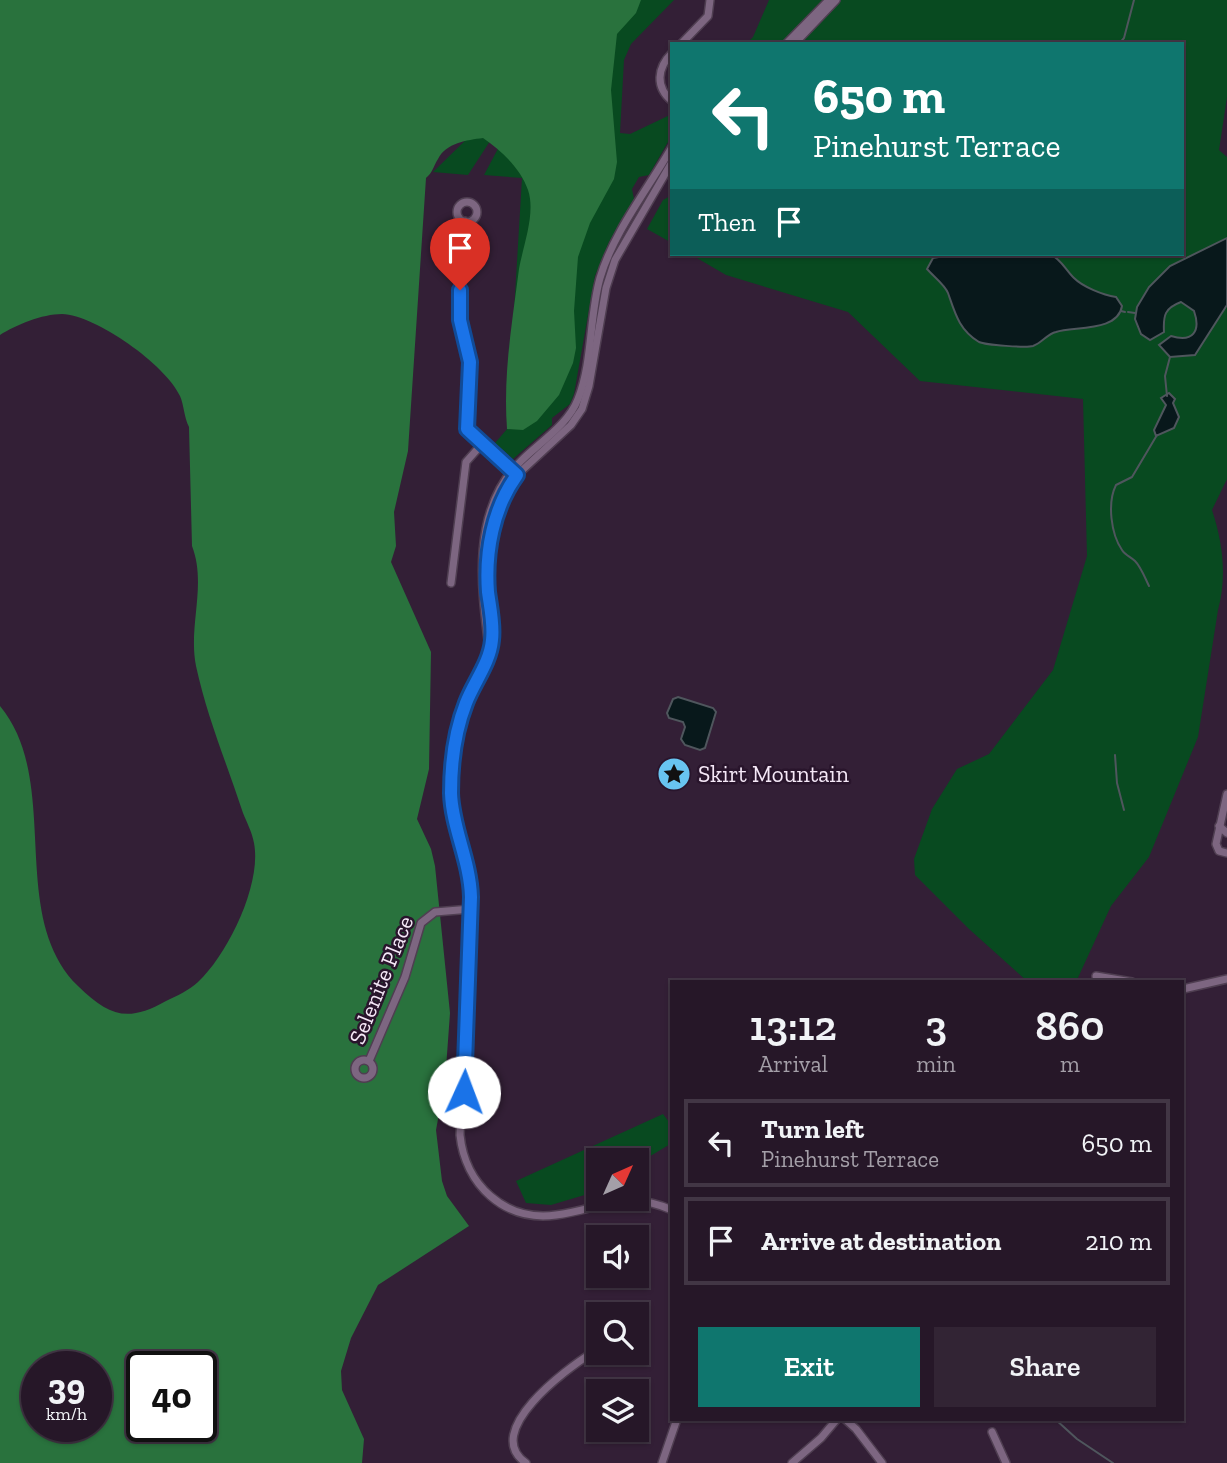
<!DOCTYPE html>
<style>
:root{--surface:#261728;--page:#322434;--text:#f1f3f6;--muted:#a49fa8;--line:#423645;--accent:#0f766e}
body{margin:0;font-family:"Zilla Slab",serif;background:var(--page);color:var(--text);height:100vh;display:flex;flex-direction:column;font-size:26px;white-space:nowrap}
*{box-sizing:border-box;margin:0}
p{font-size:23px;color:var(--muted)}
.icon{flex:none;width:38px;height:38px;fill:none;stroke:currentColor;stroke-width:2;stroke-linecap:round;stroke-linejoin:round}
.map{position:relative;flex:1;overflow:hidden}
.drawer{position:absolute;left:670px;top:980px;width:514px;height:441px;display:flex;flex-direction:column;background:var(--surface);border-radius:0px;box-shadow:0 2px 5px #0004,0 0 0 2px var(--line)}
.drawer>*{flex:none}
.top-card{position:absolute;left:670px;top:42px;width:514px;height:214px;border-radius:0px;box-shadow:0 2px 5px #0004,0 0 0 2px var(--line);background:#0f766e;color:#fff;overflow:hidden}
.needle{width:46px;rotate:45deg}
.buttons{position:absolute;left:586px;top:1148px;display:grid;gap:14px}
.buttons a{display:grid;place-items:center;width:63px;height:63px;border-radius:0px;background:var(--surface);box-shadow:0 2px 5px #0004,0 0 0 2px var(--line);font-size:35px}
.speed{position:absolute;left:21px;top:1351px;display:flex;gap:14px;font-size:35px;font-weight:700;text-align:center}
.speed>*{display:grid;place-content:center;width:91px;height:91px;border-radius:50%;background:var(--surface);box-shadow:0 2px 5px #0004,0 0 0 2px var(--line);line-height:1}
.speed small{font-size:18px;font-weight:400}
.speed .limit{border:4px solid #111;border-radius:10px;background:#fff;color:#111}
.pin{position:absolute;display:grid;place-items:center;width:60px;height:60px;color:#fff;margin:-72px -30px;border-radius:50% 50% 50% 0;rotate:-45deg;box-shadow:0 0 7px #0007}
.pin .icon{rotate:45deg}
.me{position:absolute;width:77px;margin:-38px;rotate:2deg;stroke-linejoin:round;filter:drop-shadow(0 0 5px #0008)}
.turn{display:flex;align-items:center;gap:24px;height:147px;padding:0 28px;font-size:32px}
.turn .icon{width:91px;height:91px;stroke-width:2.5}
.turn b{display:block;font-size:49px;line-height:60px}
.then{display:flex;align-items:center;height:66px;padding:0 28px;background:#0003;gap:14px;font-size:26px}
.eta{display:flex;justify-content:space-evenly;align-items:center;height:119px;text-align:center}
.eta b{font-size:42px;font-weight:600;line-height:49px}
.cta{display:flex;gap:14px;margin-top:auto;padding:14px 28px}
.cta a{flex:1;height:80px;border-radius:0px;background:var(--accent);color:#fff;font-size:28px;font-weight:600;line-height:80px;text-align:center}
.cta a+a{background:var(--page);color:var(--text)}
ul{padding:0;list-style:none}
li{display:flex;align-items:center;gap:21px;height:88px;margin:0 14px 10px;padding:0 14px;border:4px solid var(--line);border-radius:0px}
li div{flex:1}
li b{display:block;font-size:26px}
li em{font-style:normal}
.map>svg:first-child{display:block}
.green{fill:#084a20}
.forest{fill:#29723d;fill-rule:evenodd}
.water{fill:#08181b;stroke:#4f565d;stroke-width:2}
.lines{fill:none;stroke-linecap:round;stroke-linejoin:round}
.stream{stroke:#4f565d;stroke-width:2}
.minor-casing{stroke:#4f3e51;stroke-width:10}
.minor{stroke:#7d6681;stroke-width:7}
.route-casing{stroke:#114b97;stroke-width:18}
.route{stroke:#1a73e8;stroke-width:12}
.labels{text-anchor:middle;stroke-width:5;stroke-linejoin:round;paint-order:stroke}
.poi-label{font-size:23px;fill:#f5e8f7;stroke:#29152c;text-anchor:start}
.street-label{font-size:23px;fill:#f5e8f7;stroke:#29152c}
</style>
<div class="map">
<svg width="1227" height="1463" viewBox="0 0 1227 1463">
<rect width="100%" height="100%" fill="#331f36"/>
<g class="green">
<polygon points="605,0 674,0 631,44 624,60 620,133 630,134 672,114 672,135 649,175 639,177 632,189 634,199 609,242 595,276 574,394 570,404 552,418 552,425 513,459 495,443 507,429 522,178 484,175 502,141"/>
<path d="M769,0h458v97l-8,53 8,7v322l-15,31c11,33 15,67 6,100l-20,127 -49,120 -38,49 -35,76h-48l-59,-53 -54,-54 -1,-16 18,-50 25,-40 32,-15 64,-84 34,-114 -4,-157 -163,-18 -72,-69 -122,-37 -36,-21h493v-210h-437l7,-7z"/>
<polygon points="481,125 494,135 468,175 433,172"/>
<polygon points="672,195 672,243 647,229 663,200"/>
<polygon points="663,1114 672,1126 672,1143 647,1158 640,1188 637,1187 637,1160 598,1160 598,1191 551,1205 526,1203 516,1181"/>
</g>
<path class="forest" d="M0,0h641l-5,13 -19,21 -6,56 6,72 -3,17 -24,44 -12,34 -4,54 2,37 -3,15 -14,32 -22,26 -14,9 -16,-1c-4,-54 5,-106 12,-160 4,-23 17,-56 9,-79 -7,-21 -27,-40 -45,-52 -16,2 -37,5 -45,21 -5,8 -5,13 -12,19l-18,273 -14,61 2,34 -5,16 40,90 -2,117 -12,50 14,30 4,17 15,147 -5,69 -9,48 6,51 5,15 22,30 -91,59 -27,53 -10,33 1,19 22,49 -2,24h-362v-757c63,76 6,209 78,280 31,30 49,37 88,15 11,-5 23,-11 32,-19 30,-28 64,-98 56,-139 -2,-11 -7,-20 -11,-30 -16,-49 -36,-96 -47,-147 -8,-40 11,-81 -4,-120l-3,-119c-5,-10 -5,-22 -9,-31 -14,-31 -84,-81 -118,-82 -20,0 -46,11 -62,21zM37,1367h59v59h-59zM142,1367h59v59h-59z"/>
<g class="water">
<path d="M1227,238v67l-32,50 -25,2 -11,-12 12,-9c22,7 30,-5 23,-25l-13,-9c-16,6 -18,13 -17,30l-14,8 -9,-6 -6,-15 2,-12 12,-20 21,-21z"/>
<path d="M956,254h94c11,5 15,15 24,24 9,9 29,17 42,19l6,9c-4,26 -48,20 -66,26 -9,2 -14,11 -23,14 -7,2 -47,-1 -54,-4 -20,-12 -24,-29 -31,-49 -3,-8 -15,-17 -21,-24l6,-11z"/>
<polygon points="1169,393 1175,399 1173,403 1179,417 1174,428 1156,436 1154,430 1166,405 1161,398"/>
<polygon points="678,697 713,708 716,712 705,748 700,750 685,745 681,739 685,727 683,722 669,718 667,713 673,699"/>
</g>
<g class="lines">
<g class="stream">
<polyline points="1119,44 1124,38 1134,0"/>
<polyline points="1121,311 1125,312"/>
<polyline points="1128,312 1135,313"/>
<polyline points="1167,396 1165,376 1170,357"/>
<path d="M1149,586c-4,-8 -8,-19 -14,-25 -4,-4 -10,-6 -13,-11 -11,-16 -15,-47 -6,-65l16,-8 25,-42"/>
<polyline points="1115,755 1117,783 1124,810"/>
<polyline points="1055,1419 1077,1439 1113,1463"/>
</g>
<defs>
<g id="minor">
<polyline points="681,44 708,16 710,0"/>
<polyline points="786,44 829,0"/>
<polyline points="794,44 836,0"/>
<path d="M672,53c-15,15 -17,34 0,48"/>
<path d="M672,162l-57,98 -9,28 -17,98 -7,23 -11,16 -54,50 -15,23 -7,18 -7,51 5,73 -9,28 -22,47 -11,66 2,27 12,44 6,45 -11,238c5,49 44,87 96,80 45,-6 70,-26 116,-5"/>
<circle cx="467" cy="212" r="10"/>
<polyline points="465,221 459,314 470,362 467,429 514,473"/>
<polyline points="451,583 466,462 482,444"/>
<path d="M489,648c-8,-62 -18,-139 32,-187 19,-19 47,-36 57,-62 15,-38 11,-82 22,-121 14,-47 48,-89 72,-131"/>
<polyline points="1227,794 1216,844 1219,851 1227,853"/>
<polyline points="1219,826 1227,833"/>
<polyline points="1096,976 1132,982"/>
<polyline points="1183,989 1227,979"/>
<circle cx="364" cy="1069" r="9"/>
<polyline points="369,1061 405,977 421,923 435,912 471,909"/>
<polyline points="845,1419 856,1429 882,1463"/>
<polyline points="992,1432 1006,1463"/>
<path d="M526,1463c-45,-31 40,-94 66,-110"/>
<polyline points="662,1463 677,1419"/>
<polyline points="792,1463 821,1438 837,1419"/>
</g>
</defs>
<use href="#minor" class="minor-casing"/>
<use href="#minor" class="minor"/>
</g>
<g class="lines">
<defs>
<path id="route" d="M460,290v30l10,42 -3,67 50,46c-24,33 -32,77 -29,117 2,15 6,32 4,48 -2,23 -18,42 -26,63 -11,28 -15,60 -15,90 1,35 19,67 20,104l-7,195"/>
</defs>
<use href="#route" class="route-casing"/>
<use href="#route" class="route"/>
</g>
<defs>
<symbol id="sight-disc" viewBox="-11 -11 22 22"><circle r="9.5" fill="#68c4f0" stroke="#29152c"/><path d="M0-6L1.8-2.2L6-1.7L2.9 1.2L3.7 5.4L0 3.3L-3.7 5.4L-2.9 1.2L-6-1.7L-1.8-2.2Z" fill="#111"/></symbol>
</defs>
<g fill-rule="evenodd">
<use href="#sight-disc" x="655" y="755" width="38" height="38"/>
</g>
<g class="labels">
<g class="poi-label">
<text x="698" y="782">Skirt Mountain</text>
</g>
<g class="street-label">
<text transform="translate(381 980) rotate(-68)" y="8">Selenite Place</text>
</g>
</g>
</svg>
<div class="buttons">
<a><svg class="needle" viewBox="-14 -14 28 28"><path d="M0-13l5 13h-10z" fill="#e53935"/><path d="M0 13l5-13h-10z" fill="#a49fa8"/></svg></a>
<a><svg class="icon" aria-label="sound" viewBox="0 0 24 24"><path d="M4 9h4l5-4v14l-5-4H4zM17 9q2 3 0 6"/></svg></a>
<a><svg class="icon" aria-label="search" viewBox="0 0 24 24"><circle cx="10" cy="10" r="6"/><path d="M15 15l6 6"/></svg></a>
<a><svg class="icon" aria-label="layers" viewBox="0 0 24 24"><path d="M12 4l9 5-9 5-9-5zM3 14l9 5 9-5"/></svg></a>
</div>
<div class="speed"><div>39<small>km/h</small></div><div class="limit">40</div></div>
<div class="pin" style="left:460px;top:290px;background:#d93025"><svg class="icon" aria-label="arrive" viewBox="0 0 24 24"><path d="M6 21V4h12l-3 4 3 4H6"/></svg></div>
<svg class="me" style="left:464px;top:1092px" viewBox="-20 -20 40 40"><circle r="19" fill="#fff"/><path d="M0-13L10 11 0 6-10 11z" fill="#1a73e8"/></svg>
<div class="top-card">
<div class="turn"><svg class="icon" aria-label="left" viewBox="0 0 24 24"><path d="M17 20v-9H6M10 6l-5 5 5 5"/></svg><div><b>650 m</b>Pinehurst Terrace</div></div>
<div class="then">Then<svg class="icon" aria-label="arrive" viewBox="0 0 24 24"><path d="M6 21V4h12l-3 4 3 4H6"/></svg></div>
</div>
<section class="drawer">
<div class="eta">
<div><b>13:12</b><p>Arrival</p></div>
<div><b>3</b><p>min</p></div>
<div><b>860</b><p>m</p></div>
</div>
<ul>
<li><svg class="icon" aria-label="left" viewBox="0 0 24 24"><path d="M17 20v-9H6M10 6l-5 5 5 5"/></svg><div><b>Turn left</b><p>Pinehurst Terrace</p></div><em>650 m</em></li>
<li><svg class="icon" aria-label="arrive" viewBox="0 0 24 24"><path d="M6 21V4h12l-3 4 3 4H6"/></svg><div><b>Arrive at destination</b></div><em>210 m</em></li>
</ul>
<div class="cta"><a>Exit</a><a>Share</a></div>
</section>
</div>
